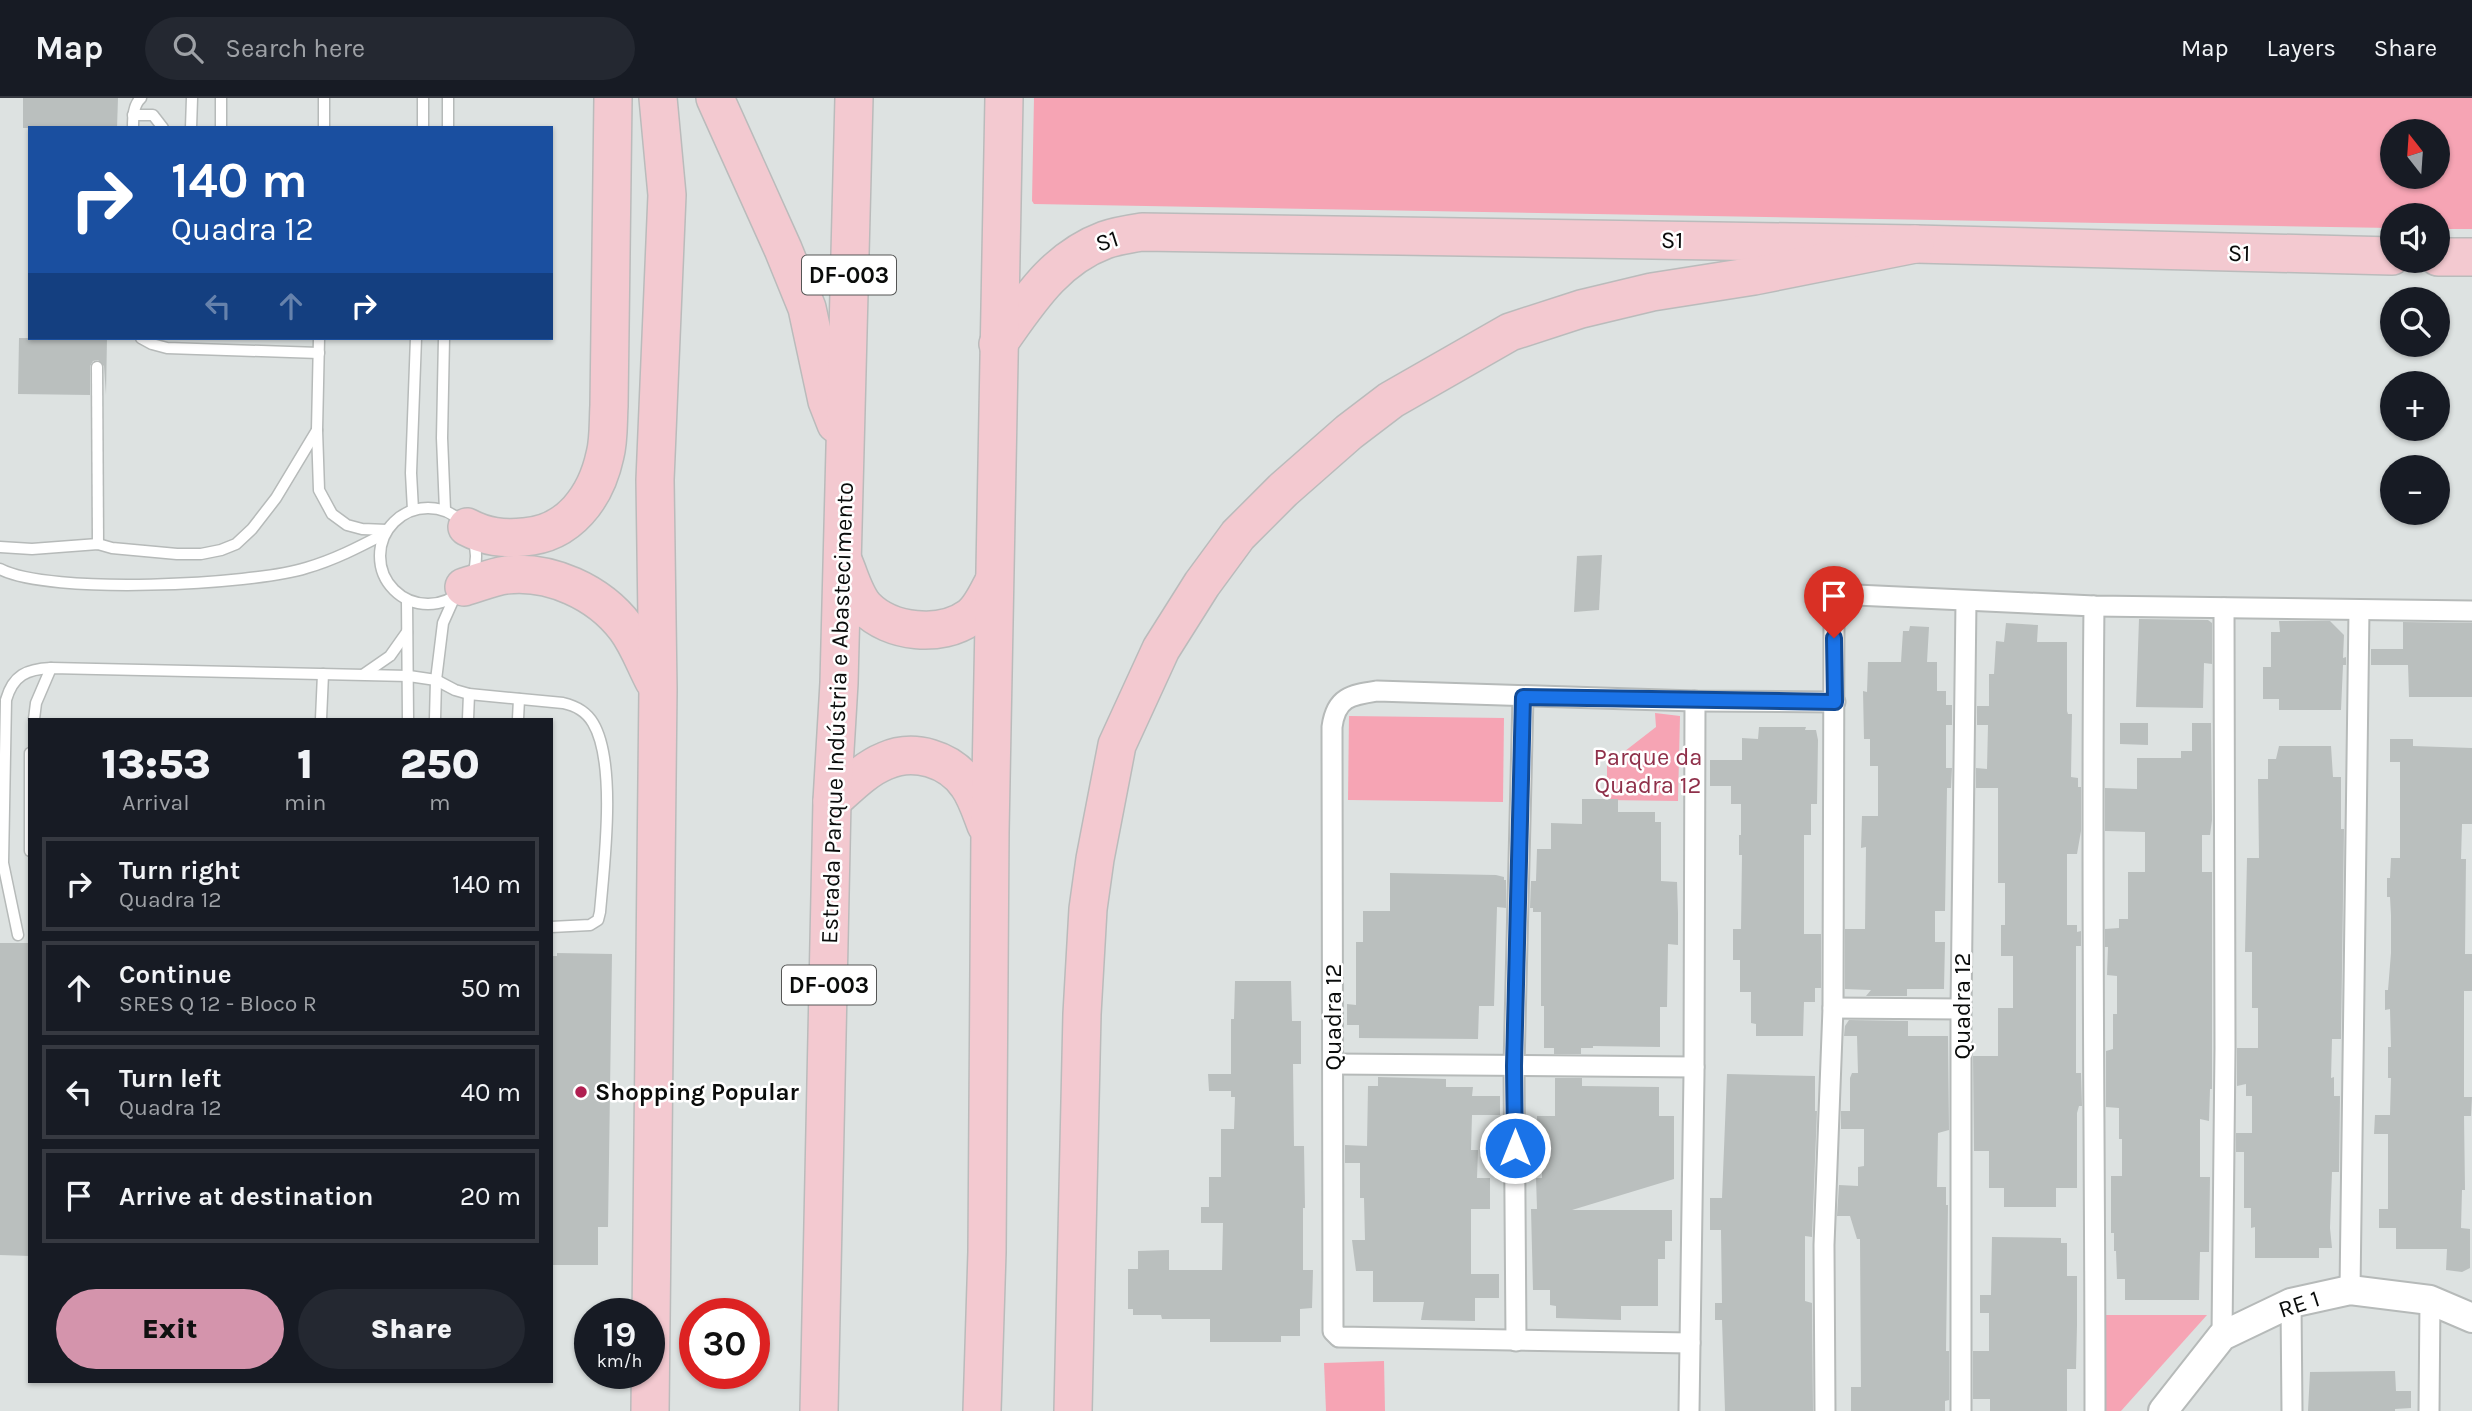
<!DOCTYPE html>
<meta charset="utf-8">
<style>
:root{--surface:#171b24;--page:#242831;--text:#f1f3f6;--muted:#9ea1a6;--line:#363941;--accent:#d494ac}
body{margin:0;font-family:Karla,sans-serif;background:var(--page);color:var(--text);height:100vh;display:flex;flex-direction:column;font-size:26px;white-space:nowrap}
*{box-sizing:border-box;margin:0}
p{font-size:23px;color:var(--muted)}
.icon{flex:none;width:38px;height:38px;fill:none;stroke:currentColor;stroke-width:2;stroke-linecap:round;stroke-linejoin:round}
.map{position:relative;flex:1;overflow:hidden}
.details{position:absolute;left:28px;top:620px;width:525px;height:665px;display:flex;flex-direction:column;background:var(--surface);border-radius:0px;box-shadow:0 2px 5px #0004}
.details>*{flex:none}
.top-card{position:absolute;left:28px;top:28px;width:525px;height:214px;border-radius:0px;box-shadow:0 2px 5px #0004;background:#1a4fa0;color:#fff;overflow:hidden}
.needle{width:46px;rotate:343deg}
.buttons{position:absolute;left:2380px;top:21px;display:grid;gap:14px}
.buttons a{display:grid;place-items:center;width:70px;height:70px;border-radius:50%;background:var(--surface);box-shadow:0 2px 5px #0004;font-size:35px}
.speed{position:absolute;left:574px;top:1200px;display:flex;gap:14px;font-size:35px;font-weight:700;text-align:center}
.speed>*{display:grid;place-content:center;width:91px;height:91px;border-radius:50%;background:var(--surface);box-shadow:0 2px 5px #0004;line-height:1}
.speed small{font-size:18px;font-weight:400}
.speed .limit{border:10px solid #d22;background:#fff;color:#111}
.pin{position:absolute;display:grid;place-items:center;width:60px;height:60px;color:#fff;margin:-72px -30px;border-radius:50% 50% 50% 0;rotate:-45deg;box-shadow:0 0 7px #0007}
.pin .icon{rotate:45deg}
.me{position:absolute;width:77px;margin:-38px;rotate:0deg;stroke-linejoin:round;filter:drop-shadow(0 0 5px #0008)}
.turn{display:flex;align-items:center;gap:24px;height:147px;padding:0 28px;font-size:32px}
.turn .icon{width:91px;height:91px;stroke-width:2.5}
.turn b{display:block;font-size:49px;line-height:60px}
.lanes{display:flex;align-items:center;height:66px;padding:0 28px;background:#0003;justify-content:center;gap:35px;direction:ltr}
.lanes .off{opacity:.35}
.eta{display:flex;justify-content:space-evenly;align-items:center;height:119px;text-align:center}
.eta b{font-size:42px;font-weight:800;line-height:49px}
.primary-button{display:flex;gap:14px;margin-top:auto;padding:14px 28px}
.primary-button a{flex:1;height:80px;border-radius:42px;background:var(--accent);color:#111;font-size:28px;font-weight:800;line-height:80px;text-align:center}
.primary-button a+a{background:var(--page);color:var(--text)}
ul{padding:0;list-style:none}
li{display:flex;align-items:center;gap:21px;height:94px;margin:0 14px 10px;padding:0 14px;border:4px solid var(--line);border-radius:0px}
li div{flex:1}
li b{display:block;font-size:26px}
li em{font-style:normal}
header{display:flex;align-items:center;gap:42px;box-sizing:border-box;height:98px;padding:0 35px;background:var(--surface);border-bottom:2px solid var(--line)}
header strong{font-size:33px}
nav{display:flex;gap:38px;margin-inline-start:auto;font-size:24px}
.search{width:490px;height:63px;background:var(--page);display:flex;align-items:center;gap:18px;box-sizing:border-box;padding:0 24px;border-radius:38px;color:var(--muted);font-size:26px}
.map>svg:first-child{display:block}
.green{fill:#f6a4b4;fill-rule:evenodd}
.building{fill:#babfbe}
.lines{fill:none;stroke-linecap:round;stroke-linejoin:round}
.lane-casing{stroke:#b6bab9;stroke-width:13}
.street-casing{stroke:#b6bab9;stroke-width:23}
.secondary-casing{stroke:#b6bab9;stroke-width:32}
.highway-casing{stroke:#babbbb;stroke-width:40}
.lane{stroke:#fff;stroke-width:10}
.street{stroke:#fff;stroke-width:19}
.secondary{stroke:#fff;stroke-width:28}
.highway{stroke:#f3c9d0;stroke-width:37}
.route-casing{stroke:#114b97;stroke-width:18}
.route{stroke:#1a73e8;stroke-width:12}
.poi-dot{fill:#b01f51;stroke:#fff;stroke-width:2.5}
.labels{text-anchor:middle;stroke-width:5;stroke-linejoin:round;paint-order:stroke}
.shield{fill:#fff;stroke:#545554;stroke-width:2}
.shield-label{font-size:23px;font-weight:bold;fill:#0a0c0b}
.street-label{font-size:24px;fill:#0a0c0b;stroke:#fff}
.park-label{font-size:24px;fill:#8f304a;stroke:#fff}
.poi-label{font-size:24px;font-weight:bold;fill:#0a0c0b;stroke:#fff;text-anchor:start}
</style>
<header>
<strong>Map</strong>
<div class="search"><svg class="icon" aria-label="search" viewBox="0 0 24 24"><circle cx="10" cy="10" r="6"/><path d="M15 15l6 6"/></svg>Search here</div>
<nav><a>Map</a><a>Layers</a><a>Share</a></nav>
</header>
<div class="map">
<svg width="2472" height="1313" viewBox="0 0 2472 1313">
<rect width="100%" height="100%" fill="#dde2e1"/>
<g class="green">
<path d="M1034,0h1438v131h-34v-14h-46v13l-1358,-24 -2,-3zM2392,33h46v46h-46z"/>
<polygon points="1655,615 1680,618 1678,703 1607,702 1607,667 1656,629"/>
<polygon points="1349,618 1504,620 1503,704 1348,702"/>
<polygon points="2105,1217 2207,1217 2121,1313 2104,1313"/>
<polygon points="1384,1263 1385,1313 1326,1313 1324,1265"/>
</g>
<g class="building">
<polygon points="23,0 118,0 117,30 23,30"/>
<polygon points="19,240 107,240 106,297 104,268 98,262 93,263 90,268 90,297 18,296"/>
<polygon points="1602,457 1599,512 1574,514 1577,458"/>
<polygon points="2139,521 2208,522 2212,525 2212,566 2204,565 2203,610 2136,609"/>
<polygon points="2279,523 2330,523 2344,537 2343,560 2346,559 2346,567 2343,567 2341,612 2279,612 2279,601 2263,601 2263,569 2271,569 2271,534 2280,534"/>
<polygon points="2403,524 2472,525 2472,599 2409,599 2408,567 2371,567 2371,551 2403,551"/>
<polygon points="2006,525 2038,527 2037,544 2067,544 2067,613 2068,616 2072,616 2071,679 2078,680 2078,689 2081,689 2081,733 2077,756 2067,756 2067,827 2077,827 2077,834 2081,833 2081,848 2076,848 2076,975 2081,975 2082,1008 2079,1008 2077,1015 2077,1090 2056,1090 2056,1109 2004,1109 2004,1090 1989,1090 1989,1053 1974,1053 1973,958 1998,958 1998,910 2013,910 2013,858 2001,858 2001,827 2005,827 2005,785 1998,785 1998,690 1976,690 1976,670 1987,671 1988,627 1977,627 1977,608 1989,608 1989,576 1994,576 1996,543 2004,544"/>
<polygon points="1910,528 1929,529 1927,564 1937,564 1937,593 1946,593 1946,607 1952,607 1952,627 1946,627 1946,670 1952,670 1951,690 1947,690 1945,813 1935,813 1935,844 1945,844 1944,891 1907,891 1907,898 1866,898 1871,892 1845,891 1845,831 1865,831 1866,749 1861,750 1862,718 1878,718 1878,668 1870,668 1870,641 1864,641 1863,593 1867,594 1868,564 1901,564 1903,533 1909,533"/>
<polygon points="2120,625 2148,625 2148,647 2120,646"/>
<polygon points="2192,625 2211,625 2212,722 2210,737 2202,737 2202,774 2212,774 2212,991 2210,991 2209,1023 2200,1021 2200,1079 2210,1079 2209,1154 2200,1154 2199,1202 2125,1202 2125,1181 2117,1181 2116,1153 2114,1153 2114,1135 2111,1135 2111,1078 2122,1078 2122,1041 2119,1041 2119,1010 2106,1009 2106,953 2113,951 2113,916 2117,916 2117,878 2107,877 2108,849 2105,849 2105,831 2119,830 2119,821 2128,821 2128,774 2145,774 2145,734 2105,733 2105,690 2137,691 2137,660 2181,660 2181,653 2192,653"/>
<polygon points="1759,629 1806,629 1805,632 1816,632 1818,642 1817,706 1811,706 1811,737 1804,737 1804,836 1821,836 1821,890 1815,890 1815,904 1804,904 1803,938 1756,938 1756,926 1751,925 1751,894 1740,894 1740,862 1733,862 1733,831 1741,831 1742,757 1739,757 1739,737 1741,737 1741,706 1731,706 1731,688 1710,688 1710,662 1742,662 1742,640 1758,641"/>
<polygon points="2390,641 2413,641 2413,648 2472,650 2472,726 2462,726 2461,761 2466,761 2465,856 2472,856 2472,893 2464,893 2464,999 2472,999 2471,1018 2464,1018 2465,1092 2462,1092 2461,1130 2470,1131 2470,1170 2462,1174 2446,1172 2447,1151 2396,1151 2396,1130 2379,1130 2379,1111 2388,1111 2388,1036 2374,1036 2375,1017 2390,1017 2391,980 2388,980 2388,949 2391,949 2390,911 2385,912 2385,892 2388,892 2391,855 2391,817 2390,799 2387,799 2387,780 2390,780 2391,760 2400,760 2400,664 2390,664"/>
<polygon points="2279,648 2331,648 2333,679 2341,679 2341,731 2344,731 2341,941 2332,941 2331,980 2334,979 2334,998 2340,998 2339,1074 2332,1074 2330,1130 2332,1150 2319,1150 2319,1160 2255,1160 2255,1129 2251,1130 2251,1110 2244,1110 2244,1054 2236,1054 2236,1035 2252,1035 2252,998 2246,998 2246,986 2237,988 2237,950 2258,950 2258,910 2252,910 2252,854 2245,854 2247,760 2259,760 2258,681 2268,681 2268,661 2276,661"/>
<polygon points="1582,701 1618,701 1618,714 1655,714 1655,724 1661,724 1661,783 1677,784 1678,815 1678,847 1668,846 1667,909 1660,909 1660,949 1593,948 1593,950 1581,950 1581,956 1554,956 1554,950 1544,950 1544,908 1541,908 1541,814 1533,814 1533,810 1530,810 1531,783 1536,783 1537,751 1551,751 1551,725 1582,726"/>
<polygon points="1390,775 1496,777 1504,779 1504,782 1506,782 1506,810 1497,809 1494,908 1479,908 1478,941 1359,940 1359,927 1347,927 1347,906 1356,907 1356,844 1363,844 1363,813 1390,813"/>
<polygon points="0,845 30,845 30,1158 0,1157"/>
<polygon points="557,855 612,856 608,1129 598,1129 598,1167 551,1167 551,858 557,858"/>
<polygon points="1235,883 1291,883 1292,923 1301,923 1301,966 1293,966 1294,1048 1304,1048 1305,1110 1303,1110 1303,1172 1313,1172 1312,1210 1300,1211 1300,1238 1281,1238 1281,1244 1210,1244 1210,1221 1162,1221 1161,1217 1133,1217 1133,1211 1128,1211 1128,1171 1138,1171 1138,1153 1169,1152 1169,1172 1222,1172 1223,1125 1201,1125 1201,1109 1209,1109 1209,1079 1221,1079 1221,1031 1234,1031 1235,999 1231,999 1231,993 1209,993 1208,976 1231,976 1231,921 1234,921"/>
<polygon points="1849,922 1908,923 1908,938 1948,938 1949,1032 1938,1035 1937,1089 1946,1089 1946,1107 1948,1107 1946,1253 1949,1253 1949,1302 1945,1303 1945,1313 1851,1313 1851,1289 1861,1289 1860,1141 1857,1141 1850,1118 1837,1118 1839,1087 1858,1088 1858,1069 1864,1068 1864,1031 1841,1031 1841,1013 1850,1013 1850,980 1852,975 1858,975 1857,938 1844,938 1845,928"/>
<polygon points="1727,976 1815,978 1815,1013 1817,1013 1812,1139 1805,1138 1805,1203 1812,1205 1813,1313 1725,1313 1722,1222 1715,1222 1715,1205 1722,1205 1721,1132 1710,1132 1710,1100 1722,1100"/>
<polygon points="1378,979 1446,981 1446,989 1473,989 1472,998 1500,998 1500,1017 1472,1017 1471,1052 1478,1052 1477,1080 1490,1080 1490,1111 1471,1111 1471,1176 1499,1176 1499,1200 1475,1200 1475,1223 1421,1222 1424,1204 1373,1204 1373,1173 1356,1173 1352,1142 1365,1142 1364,1100 1360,1100 1360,1065 1345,1065 1345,1047 1367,1048 1368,988 1378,988"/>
<polygon points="1555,980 1582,980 1582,988 1659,989 1659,1018 1674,1018 1674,1081 1572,1112 1672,1112 1672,1143 1665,1143 1665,1161 1658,1161 1658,1208 1621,1208 1621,1222 1556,1220 1556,1208 1550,1207 1550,1192 1533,1192 1531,1111 1537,1111 1536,1080 1542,1080 1542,1048 1537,1048 1537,1018 1555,1018"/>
<polygon points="1992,1139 2061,1140 2061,1145 2067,1145 2067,1178 2077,1178 2077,1227 2076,1271 2067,1271 2067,1313 1990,1313 1990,1301 1973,1301 1973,1253 1989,1253 1989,1215 1980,1215 1980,1197 1991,1197"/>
<polygon points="2395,1273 2396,1293 2411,1293 2411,1310 2395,1311 2395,1313 2308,1313 2310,1274"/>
</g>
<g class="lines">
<defs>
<g id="lane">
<polyline points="133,17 153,17 163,30"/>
<path d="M133,30c0,-10 0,-23 8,-30"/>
<polyline points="191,30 192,0"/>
<polyline points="221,30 221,0"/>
<polyline points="324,30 324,0"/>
<polyline points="423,30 423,0"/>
<polyline points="448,30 448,0"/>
<polyline points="141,240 152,246 167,250 319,255"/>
<polyline points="319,240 317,332 319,392 332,416 347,427 362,431 387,432"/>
<polyline points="444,240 442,340 445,412"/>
<polyline points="97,269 98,446"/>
<circle cx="428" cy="458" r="48"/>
<polyline points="413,412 411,375 416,240"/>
<polyline points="0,449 32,451 98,446 112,450 177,456 201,456 221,452 236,446 252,431 276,400 317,332"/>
<path d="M0,471c49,26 252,16 306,-1 28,-8 53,-21 78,-34"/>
<polyline points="407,502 408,621"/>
<polyline points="364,576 390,558 407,534"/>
<polyline points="34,621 36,605 51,570"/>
<polyline points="321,621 323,576"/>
<polyline points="435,621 436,582 443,525 455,498"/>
<polyline points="468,621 469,596"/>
<polyline points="518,621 519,601"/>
<polyline points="30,655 30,753"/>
<path d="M18,837l-15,-72 3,-163c7,-25 21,-31 45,-32l358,8 27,4 19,10 14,4 94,9c13,3 23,8 30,20 24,40 11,142 7,189l-2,8 -8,5 -39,2"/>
</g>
<g id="street">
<path d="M2094,508c-3,268 1,536 1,805"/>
<polyline points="1833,910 1961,911"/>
<polyline points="1333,966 1694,969"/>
<polyline points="2350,1192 2359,512"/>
<polyline points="2291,1205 2292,1313"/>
<polyline points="2222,1238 2225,950 2224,510"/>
<polyline points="1516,1243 1514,968 1523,599"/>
<path d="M1690,1245l-351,-6 -6,-6 -1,-604c4,-30 19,-32 45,-36l318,10 140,1"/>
<polyline points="1689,1313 1694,976 1695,603"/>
<path d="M1825,1313l-1,-166 9,-237 1,-391c3,-13 9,-18 22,-22l238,11 378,5"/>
<polyline points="1961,1313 1961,911 1966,503"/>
<polyline points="2429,1313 2430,1202"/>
</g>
<polyline id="secondary" points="2163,1313 2222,1238 2291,1205 2350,1192 2430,1202 2472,1220"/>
<g id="highway">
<polyline points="715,0 783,151 807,210 827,303 836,326"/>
<polyline points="2438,159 2472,159"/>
<path d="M998,246c30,-42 56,-85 107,-104 11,-4 24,-6 37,-8l773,12 477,12"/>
<path d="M467,429c19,10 36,12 57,10 45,-3 72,-40 81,-82 4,-15 3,-33 4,-49l4,-308"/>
<path d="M844,465c6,14 11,33 21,44 25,26 76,31 105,10 11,-8 18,-25 24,-36"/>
<path d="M464,489c14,-4 28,-10 42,-12 44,-5 93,17 120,53 12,16 19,36 28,53"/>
<path d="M832,703c16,-14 33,-32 53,-40 29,-13 65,-2 83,24 8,11 13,27 18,40"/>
<polyline points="650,1313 658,591 655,382 667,97 658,0"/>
<polyline points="819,1313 832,703 839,585 854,0"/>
<polyline points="982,1313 987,1154 990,734 1004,0"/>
<polyline points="1073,1313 1082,916 1088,811 1095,761 1117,647 1161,551 1202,486 1238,437 1283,392 1349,334 1391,302 1510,234 1581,211 1652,194 1754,178 1915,146"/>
</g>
</defs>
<use href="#lane" class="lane-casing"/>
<use href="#street" class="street-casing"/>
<use href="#secondary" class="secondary-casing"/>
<use href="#highway" class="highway-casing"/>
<use href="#lane" class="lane"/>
<use href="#street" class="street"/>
<use href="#secondary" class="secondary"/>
<use href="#highway" class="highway"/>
</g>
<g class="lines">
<defs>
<polyline id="route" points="1515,1050 1514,968 1523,599 1835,604 1834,540"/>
</defs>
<use href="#route" class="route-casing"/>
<use href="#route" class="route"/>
</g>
<circle class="poi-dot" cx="581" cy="994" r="7"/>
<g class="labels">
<g class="shield">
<rect x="802" y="157.5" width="94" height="39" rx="5"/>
<rect x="782" y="867.5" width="94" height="39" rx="5"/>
</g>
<g class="shield-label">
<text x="849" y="185">DF-003</text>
<text x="829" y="895">DF-003</text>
</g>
<g class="street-label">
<text transform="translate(1672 142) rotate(1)" y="8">S1</text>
<text transform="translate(1107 143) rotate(-18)" y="8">S1</text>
<text transform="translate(2239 155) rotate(1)" y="8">S1</text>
<text transform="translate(837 615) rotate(-88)" y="8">Estrada Parque Indústria e Abastecimento</text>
<text transform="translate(1962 908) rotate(-90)" y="8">Quadra 12</text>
<text transform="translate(1333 919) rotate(-90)" y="8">Quadra 12</text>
<text transform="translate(2299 1206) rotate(-18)" y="8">RE 1</text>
</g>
<g class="park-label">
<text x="1648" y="667">Parque da<tspan x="1648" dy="28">Quadra 12</tspan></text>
</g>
<g class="poi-label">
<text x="595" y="1002">Shopping Popular</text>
</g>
</g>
</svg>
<div class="buttons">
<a><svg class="needle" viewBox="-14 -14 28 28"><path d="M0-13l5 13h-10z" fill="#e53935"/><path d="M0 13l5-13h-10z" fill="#9ea1a6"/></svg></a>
<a><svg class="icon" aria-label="sound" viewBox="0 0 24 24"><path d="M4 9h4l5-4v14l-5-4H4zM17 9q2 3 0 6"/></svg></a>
<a><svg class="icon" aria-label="search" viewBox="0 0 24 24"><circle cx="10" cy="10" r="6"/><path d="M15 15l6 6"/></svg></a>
<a>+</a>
<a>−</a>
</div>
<div class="speed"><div>19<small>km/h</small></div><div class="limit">30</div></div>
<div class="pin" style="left:1834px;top:540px;background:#d93025"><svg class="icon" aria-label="arrive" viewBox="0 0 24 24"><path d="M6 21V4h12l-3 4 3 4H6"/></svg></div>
<svg class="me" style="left:1515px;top:1050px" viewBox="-20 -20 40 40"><circle r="17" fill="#1a73e8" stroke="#fff" stroke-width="3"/><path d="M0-11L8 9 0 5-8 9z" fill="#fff"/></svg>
<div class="top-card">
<div class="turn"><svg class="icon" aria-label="right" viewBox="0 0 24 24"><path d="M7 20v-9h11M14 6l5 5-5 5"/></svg><div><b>140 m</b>Quadra 12</div></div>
<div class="lanes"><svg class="icon off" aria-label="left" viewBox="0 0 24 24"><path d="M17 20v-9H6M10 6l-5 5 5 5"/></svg><svg class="icon off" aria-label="ahead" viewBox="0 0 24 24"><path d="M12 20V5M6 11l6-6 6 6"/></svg><svg class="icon" aria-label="right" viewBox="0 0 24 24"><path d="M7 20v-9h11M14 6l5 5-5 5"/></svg></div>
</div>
<section class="details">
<div class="eta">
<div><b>13:53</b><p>Arrival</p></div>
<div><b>1</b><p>min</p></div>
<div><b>250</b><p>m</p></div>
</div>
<ul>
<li><svg class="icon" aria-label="right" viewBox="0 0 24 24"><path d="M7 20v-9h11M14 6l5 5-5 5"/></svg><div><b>Turn right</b><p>Quadra 12</p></div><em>140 m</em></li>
<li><svg class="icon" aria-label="ahead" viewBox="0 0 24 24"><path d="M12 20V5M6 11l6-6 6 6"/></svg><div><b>Continue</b><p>SRES Q 12 - Bloco R</p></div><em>50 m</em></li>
<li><svg class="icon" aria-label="left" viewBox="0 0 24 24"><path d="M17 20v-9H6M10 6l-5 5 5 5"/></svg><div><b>Turn left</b><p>Quadra 12</p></div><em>40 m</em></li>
<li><svg class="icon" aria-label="arrive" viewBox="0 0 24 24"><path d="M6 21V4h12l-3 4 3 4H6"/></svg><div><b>Arrive at destination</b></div><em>20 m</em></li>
</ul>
<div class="primary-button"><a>Exit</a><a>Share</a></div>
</section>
</div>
